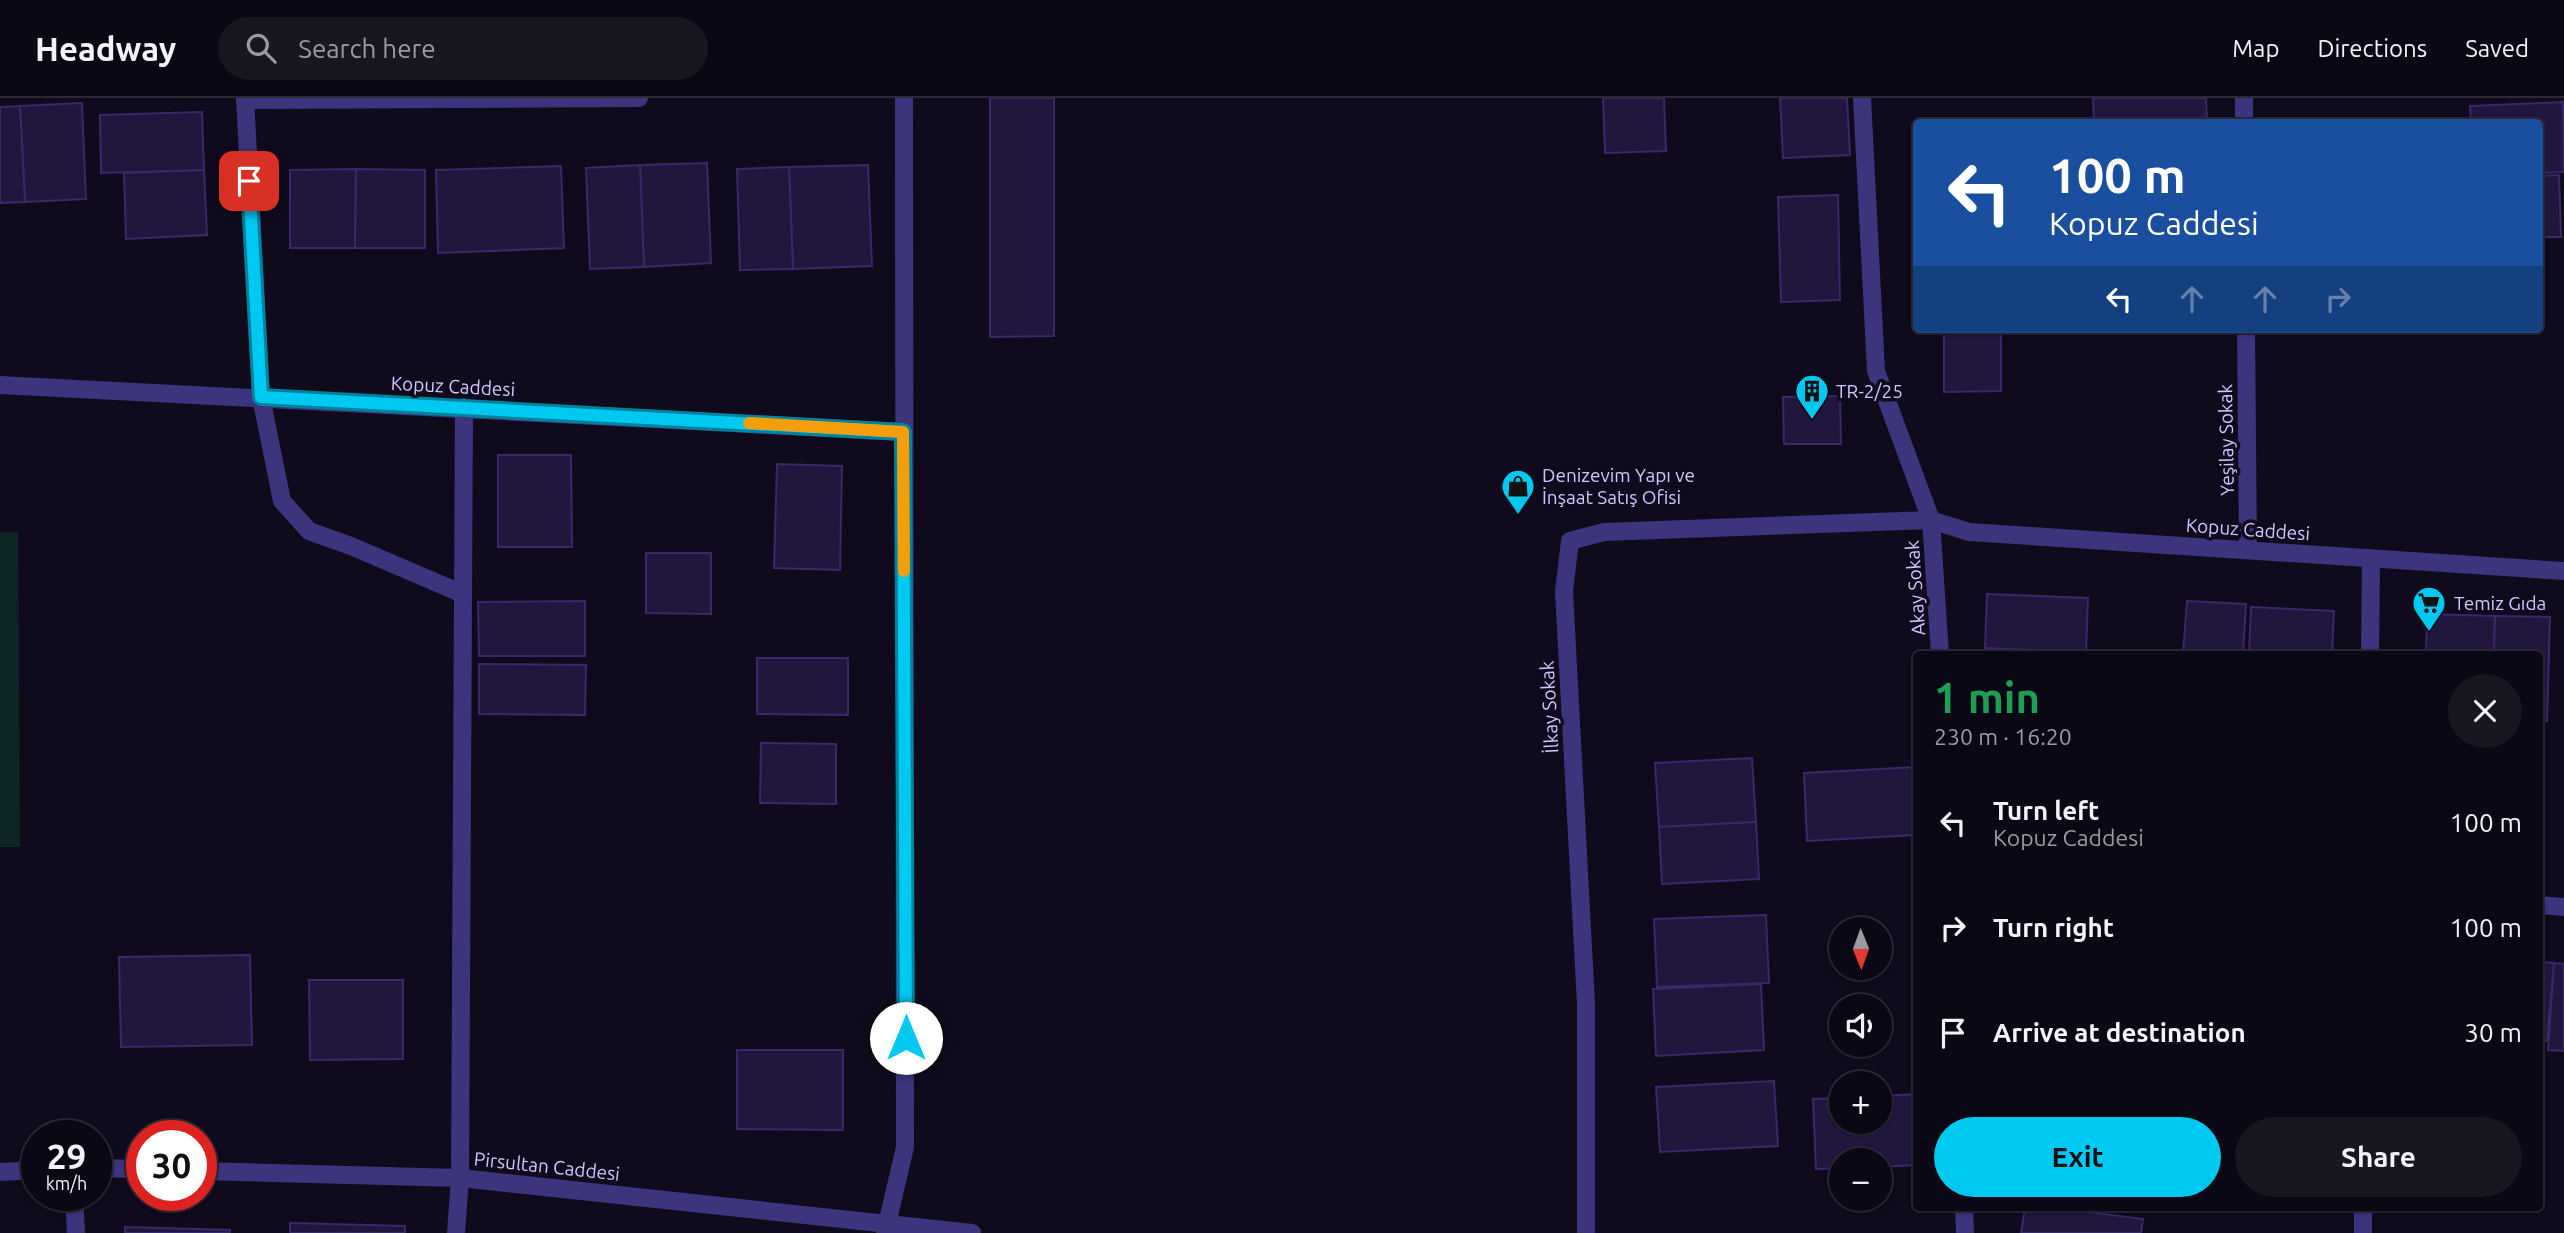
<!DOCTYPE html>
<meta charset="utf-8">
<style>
:root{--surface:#0b0815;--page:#191622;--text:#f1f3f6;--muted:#9a9aa0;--line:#2b2934;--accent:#00c9f1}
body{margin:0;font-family:Ubuntu,sans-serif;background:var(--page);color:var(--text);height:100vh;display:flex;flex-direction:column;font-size:26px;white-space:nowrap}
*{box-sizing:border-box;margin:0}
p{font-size:23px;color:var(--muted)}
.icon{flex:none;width:38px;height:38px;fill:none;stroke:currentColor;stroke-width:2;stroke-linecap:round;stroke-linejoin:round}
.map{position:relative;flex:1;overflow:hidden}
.drawer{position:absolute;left:1913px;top:553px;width:630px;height:560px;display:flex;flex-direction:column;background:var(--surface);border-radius:7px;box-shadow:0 2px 5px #0004,0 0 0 2px var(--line)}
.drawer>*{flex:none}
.top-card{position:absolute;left:1913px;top:21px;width:630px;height:214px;border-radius:7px;box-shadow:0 2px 5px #0004,0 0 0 2px var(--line);background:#1a4fa0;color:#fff;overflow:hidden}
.needle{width:46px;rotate:179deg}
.controls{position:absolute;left:1829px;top:819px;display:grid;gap:14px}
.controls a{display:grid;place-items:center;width:63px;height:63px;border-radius:50%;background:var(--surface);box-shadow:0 2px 5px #0004,0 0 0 2px var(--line);font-size:35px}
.speed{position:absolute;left:21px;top:1022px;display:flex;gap:14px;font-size:35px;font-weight:700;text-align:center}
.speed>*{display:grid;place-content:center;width:91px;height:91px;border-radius:50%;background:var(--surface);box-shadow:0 2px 5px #0004,0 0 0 2px var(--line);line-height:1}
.speed small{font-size:18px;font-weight:400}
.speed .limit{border:10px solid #d22;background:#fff;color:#111}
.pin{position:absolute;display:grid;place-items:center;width:60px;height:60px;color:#fff;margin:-30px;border-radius:14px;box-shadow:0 4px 10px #0006}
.me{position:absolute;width:77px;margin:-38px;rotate:0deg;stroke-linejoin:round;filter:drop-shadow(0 0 5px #0008)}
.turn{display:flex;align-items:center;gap:24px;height:147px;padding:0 21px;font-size:32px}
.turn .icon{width:91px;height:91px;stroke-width:2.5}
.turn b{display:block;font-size:49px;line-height:60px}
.lanes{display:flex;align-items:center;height:66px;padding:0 21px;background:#0003;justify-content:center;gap:35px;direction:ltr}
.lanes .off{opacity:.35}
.round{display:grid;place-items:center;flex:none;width:74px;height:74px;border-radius:37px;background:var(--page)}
.head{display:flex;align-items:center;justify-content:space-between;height:119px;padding:0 21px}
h1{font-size:42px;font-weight:700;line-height:52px;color:#1e9e55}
.action{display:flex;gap:14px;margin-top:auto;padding:14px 21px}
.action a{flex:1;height:80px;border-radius:42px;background:var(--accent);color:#111;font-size:28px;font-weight:700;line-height:80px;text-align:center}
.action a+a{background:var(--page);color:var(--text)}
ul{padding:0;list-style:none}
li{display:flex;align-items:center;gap:21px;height:105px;padding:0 21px}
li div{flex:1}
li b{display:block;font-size:26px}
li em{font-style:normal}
header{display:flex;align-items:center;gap:42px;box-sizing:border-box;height:98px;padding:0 35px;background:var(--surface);border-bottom:2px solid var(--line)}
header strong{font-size:33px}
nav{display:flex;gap:38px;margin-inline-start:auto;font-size:24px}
.search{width:490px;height:63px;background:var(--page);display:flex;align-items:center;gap:18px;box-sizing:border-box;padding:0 24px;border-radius:38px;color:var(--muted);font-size:26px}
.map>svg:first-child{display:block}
.green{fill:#0e2526}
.building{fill:#21163e;stroke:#39286a;stroke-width:2}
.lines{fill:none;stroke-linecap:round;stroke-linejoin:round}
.minor{stroke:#3c347d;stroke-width:18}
.tertiary{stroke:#3c347d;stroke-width:18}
.route-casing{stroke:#00839d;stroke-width:18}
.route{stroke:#00c9f1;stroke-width:12}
.slow{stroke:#f59e0b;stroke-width:12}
.labels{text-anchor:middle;stroke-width:7;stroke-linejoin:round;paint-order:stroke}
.street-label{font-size:19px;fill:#d0c6ff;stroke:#0f0b1c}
.poi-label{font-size:19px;fill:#d0c6ff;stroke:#0f0b1c;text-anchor:start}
</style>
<header>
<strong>Headway</strong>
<div class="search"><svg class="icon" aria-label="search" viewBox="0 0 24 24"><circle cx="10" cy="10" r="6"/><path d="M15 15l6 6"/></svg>Search here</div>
<nav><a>Map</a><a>Directions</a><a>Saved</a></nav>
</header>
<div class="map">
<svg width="2564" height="1135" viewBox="0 0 2564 1135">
<rect width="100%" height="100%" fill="#0f0b1c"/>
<polygon class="green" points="0,434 18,434 20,749 0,749"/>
<g class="building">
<polygon points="990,0 1054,0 1054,238 990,239"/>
<polygon points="1603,0 1664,0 1666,53 1605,55"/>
<polygon points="1780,0 1847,0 1850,57 1783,60"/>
<polygon points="2093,0 2206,0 2207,24 2094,24"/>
<polygon points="2563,4 2564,74 2539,75 2539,24 2471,24 2470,8"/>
<polygon points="82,5 86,101 25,104 20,8"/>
<polygon points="20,8 25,104 0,105 0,9"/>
<polygon points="202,14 204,72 101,75 100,17"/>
<polygon points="707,65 711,165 644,169 640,67"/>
<polygon points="640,67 644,169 590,171 586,70"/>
<polygon points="868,67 872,168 793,171 789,69"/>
<polygon points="561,68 564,150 438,155 436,72"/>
<polygon points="789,69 793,171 740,172 737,71"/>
<polygon points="356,71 355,150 290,150 290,72"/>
<polygon points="356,71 425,72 425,150 355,150"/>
<polygon points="204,72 207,137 126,141 124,75"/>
<polygon points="2559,77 2561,139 2539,139 2539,78"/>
<polygon points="1838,97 1840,202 1781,204 1778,99"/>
<polygon points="1944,231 2001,231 2001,293 1944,294"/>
<polygon points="1840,298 1841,346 1784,346 1783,299"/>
<polygon points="498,357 571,357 572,449 498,449"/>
<polygon points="777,366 842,368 840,472 774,470"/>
<polygon points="646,455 711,455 711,516 646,515"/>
<polygon points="1987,496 2088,500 2086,554 1985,550"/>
<polygon points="585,503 585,558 479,558 478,504"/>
<polygon points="2187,503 2246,506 2243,556 2183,556"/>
<polygon points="2251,509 2334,513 2332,556 2249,556"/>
<polygon points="2427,516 2495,518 2494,556 2426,556"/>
<polygon points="2495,518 2550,519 2547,623 2539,623 2539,556 2494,556"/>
<polygon points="757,560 848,560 848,617 757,616"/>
<polygon points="479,566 586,567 585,617 479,616"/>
<polygon points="761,645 836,646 836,706 760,705"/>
<polygon points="1752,660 1756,724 1659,729 1655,665"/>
<polygon points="1916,669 1916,737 1807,743 1804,675"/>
<polygon points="1756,724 1759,781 1662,786 1659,729"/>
<polygon points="1766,817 1769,885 1657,889 1654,821"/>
<polygon points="250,857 252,947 121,949 119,859"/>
<polygon points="2539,864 2554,865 2547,943 2539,942"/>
<polygon points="2554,865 2564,866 2564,953 2548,952"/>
<polygon points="309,882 403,882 403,961 310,962"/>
<polygon points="1761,886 1764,952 1656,958 1653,891"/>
<polygon points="737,952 843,952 843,1032 737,1031"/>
<polygon points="1774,983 1778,1048 1660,1054 1656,989"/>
<polygon points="1916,996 1916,1067 1880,1069 1880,1062 1841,1062 1841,1070 1816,1071 1813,1001 1841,1000 1841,1024 1880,1024 1880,998"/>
<polygon points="2025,1110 2058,1110 2143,1121 2141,1135 2021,1135"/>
<polygon points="290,1125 405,1128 405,1135 290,1135"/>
<polygon points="125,1129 230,1132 230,1135 125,1135"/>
</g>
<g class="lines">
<g class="minor">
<polyline points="245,0 261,299 282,403 309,433 351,448 463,496"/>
<polyline points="2244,0 2244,24"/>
<polyline points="245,2 639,0"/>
<polyline points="2246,231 2248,452"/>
<polyline points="0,287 903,334"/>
<polyline points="2370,556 2371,460"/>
<polyline points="2539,807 2564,809"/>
<polyline points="96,1070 142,1071"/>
<polyline points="201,1073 460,1080 972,1135"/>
<polyline points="0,1074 37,1072"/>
<polyline points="74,1097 76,1135"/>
<polyline points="1964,1110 1965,1135"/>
<polyline points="456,1135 460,1080 464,309"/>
<polyline points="885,1135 905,1049 904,0"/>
<polyline points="1586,1135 1586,906 1564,493 1570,443 1604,434 1931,422 1940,556"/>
<polyline points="2363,1135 2363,1110"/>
</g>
<polyline class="tertiary" points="1862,0 1876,273 1931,422 1969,434 2564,473"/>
</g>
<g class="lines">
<defs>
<polyline id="route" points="249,83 261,299 903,334 906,940"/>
</defs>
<use href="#route" class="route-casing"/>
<use href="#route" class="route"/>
<polyline class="slow" points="749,325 903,334 904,473"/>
</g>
<defs>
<symbol id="building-pin" viewBox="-11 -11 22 30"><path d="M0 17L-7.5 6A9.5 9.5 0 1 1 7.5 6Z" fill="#00c9f1" stroke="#0f0b1c"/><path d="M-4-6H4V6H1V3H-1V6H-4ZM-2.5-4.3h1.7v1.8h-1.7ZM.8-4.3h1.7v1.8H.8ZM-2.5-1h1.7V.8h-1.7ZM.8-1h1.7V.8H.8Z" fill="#111"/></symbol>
<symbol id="shop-pin" viewBox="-11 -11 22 30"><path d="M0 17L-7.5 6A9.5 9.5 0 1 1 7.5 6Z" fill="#00c9f1" stroke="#0f0b1c"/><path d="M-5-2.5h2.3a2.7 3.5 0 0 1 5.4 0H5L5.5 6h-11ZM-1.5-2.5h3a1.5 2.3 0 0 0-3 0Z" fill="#111"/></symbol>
<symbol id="supermarket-pin" viewBox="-11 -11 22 30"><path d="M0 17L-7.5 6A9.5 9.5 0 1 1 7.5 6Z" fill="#00c9f1" stroke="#0f0b1c"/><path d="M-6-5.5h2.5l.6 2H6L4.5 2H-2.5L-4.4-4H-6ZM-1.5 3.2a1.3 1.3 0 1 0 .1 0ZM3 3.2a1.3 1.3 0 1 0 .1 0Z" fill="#111"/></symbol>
</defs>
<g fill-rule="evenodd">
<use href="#building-pin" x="1793" y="274" width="38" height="52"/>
<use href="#shop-pin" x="1499" y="369" width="38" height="52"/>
<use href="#supermarket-pin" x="2410" y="486" width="38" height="52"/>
</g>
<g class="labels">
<g class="street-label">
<text transform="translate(453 288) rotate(3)" y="7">Kopuz Caddesi</text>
<text transform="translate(2226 342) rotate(-91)" y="7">Yeşilay Sokak</text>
<text transform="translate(2248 431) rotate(4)" y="7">Kopuz Caddesi</text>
<text transform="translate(1915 490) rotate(-94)" y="7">Akay Sokak</text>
<text transform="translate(1549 609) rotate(-93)" y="7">İlkay Sokak</text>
<text transform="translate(547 1068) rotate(6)" y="7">Pirsultan Caddesi</text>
</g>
<g class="poi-label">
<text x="1836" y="300">TR-2/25</text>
<text x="1542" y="384">Denizevim Yapı ve<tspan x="1542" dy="22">İnşaat Satış Ofisi</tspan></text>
<text x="2454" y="512">Temiz Gıda</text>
</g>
</g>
</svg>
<div class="controls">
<a><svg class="needle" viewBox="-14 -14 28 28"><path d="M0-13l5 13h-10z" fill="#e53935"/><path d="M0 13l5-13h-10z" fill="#9a9aa0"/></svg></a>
<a><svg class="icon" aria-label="sound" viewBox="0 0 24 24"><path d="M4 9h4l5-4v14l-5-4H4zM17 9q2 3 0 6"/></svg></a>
<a>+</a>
<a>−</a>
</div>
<div class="speed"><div>29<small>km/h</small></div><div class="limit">30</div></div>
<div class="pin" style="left:249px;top:83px;background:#d93025"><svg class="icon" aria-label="arrive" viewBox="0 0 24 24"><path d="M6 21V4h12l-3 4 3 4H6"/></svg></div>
<svg class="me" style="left:906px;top:940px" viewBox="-20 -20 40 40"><circle r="19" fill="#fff"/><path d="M0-13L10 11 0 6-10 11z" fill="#00c9f1"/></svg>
<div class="top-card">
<div class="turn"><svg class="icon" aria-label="left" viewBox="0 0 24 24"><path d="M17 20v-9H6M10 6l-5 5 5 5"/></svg><div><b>100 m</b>Kopuz Caddesi</div></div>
<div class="lanes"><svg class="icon" aria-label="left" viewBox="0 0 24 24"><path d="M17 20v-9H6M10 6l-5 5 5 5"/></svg><svg class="icon off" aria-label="ahead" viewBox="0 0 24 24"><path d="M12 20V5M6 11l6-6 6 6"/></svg><svg class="icon off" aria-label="ahead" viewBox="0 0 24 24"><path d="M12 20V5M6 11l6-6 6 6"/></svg><svg class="icon off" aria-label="right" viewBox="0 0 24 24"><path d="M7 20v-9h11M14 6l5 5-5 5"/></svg></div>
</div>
<section class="drawer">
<div class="head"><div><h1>1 min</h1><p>230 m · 16:20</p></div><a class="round"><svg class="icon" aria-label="close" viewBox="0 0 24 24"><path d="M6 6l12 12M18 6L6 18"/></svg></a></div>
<ul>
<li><svg class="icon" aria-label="left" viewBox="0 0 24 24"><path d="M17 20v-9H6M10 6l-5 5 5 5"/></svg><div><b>Turn left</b><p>Kopuz Caddesi</p></div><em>100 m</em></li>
<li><svg class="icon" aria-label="right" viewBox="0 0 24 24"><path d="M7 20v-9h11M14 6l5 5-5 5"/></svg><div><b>Turn right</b></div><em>100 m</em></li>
<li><svg class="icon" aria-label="arrive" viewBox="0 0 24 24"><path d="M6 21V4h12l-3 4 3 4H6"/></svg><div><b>Arrive at destination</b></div><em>30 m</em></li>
</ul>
<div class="action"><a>Exit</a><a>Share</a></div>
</section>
</div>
